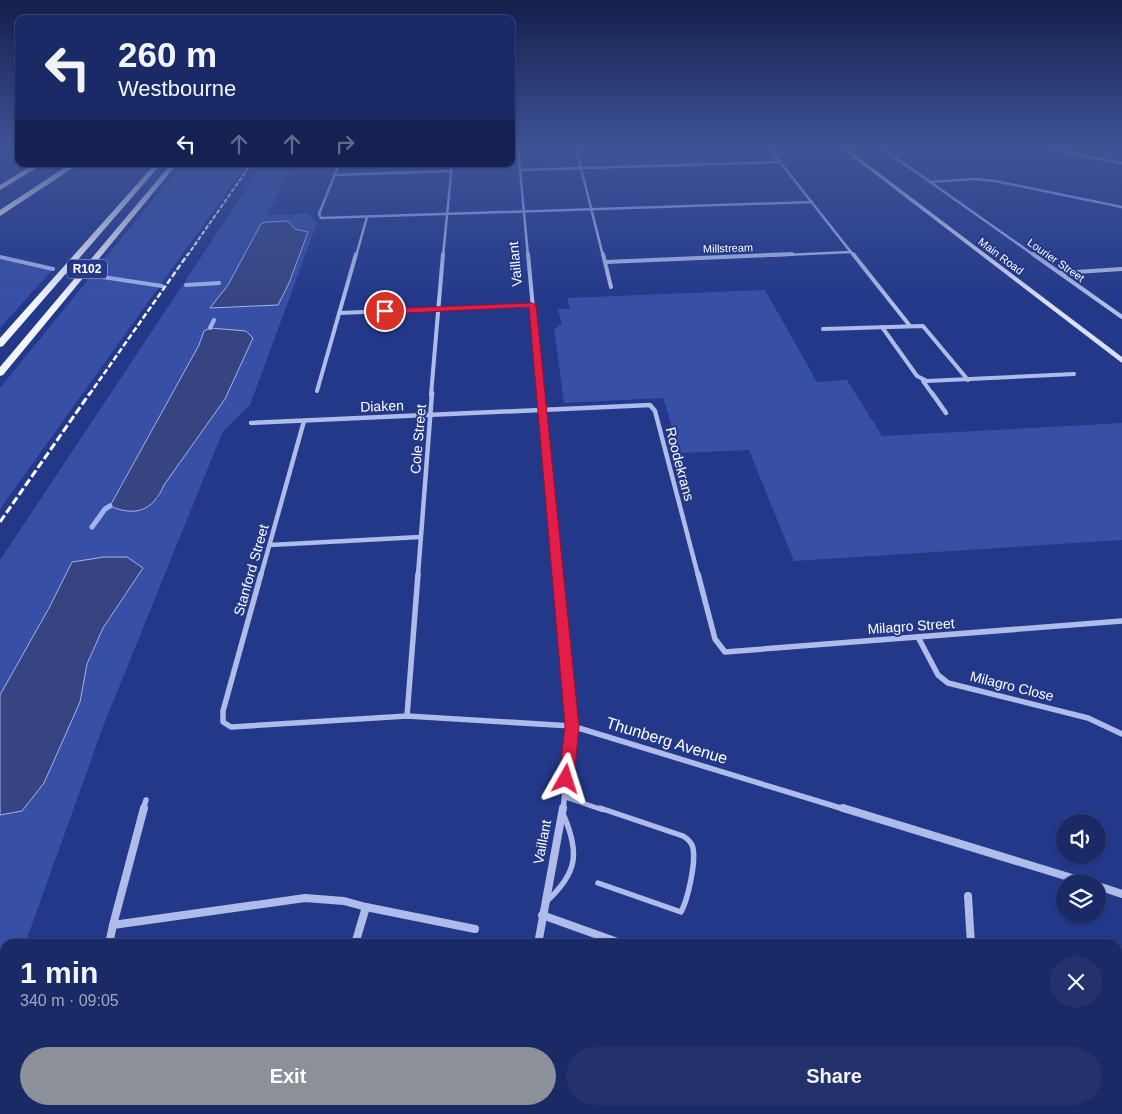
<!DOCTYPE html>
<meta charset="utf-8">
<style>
:root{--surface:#1a2a67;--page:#23326d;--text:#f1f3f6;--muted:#9fa7c0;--line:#38467b;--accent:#8c9099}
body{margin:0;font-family:Helvetica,sans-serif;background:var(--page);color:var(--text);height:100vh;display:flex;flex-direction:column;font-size:19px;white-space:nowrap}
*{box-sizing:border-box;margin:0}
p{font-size:16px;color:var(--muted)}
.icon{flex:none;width:28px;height:28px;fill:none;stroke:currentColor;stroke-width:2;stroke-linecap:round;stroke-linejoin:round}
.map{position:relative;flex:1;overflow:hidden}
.drawer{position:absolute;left:0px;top:939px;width:1122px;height:176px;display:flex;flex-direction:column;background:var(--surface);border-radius:15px 15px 0 0;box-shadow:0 1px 4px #0004,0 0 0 1px var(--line)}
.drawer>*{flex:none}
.guide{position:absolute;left:15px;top:15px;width:500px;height:152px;border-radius:10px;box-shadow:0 1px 4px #0004,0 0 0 1px var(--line);background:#1a2a67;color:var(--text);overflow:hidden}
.controls{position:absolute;left:1056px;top:814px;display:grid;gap:10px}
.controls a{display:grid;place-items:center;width:50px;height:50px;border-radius:50%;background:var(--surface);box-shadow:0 1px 4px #0004,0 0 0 1px var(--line);font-size:25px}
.pin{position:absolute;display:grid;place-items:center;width:42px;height:42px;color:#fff;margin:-21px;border:2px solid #fff;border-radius:50%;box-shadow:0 1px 5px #0007}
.me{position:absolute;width:55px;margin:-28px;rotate:6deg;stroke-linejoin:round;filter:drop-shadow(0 0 4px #0008)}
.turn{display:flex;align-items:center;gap:18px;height:105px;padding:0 20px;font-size:22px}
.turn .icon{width:65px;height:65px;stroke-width:2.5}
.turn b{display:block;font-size:35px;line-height:42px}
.lanes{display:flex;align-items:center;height:48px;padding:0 20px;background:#0003;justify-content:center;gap:25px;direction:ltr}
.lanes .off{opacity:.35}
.round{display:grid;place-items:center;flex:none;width:52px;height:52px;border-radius:26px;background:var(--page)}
.overview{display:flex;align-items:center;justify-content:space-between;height:85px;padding:0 20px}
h1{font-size:30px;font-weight:700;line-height:38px}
.action{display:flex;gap:10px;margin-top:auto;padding:10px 20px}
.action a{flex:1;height:58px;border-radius:30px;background:var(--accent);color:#fff;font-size:20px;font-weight:700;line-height:58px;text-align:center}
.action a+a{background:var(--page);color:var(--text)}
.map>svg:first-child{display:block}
.green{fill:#3750a6;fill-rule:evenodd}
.water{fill:#364581;stroke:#a3b4eb}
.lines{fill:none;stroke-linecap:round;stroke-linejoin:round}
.stream-far1{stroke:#a3b4eb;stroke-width:4}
.stream{stroke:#a3b4eb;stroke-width:5}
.lane-far1{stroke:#afbcea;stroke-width:4.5}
.lane{stroke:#afbcea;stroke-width:5.5}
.street-far4{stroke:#afbcea;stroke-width:2.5}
.street-far3{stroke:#afbcea;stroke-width:4}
.street-far2{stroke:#afbcea;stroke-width:4.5}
.street-far1{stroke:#afbcea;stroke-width:5.5}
.street{stroke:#afbcea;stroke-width:8}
.secondary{fill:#dae0f8;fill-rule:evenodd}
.primary{fill:#f3f5fe;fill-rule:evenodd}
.highway{fill:#fff;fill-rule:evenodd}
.rail-far2{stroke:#fff;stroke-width:2;stroke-dasharray:4.5 2;stroke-linecap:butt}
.rail-far1{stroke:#fff;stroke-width:2.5;stroke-dasharray:6 2.5;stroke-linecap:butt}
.rail{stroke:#fff;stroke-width:3;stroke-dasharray:8 3;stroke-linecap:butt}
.route{fill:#e11d48;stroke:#92132f}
.labels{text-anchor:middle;stroke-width:4;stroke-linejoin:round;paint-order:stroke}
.far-street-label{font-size:11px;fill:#fff;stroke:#233889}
.shield{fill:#233889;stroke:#bdc3dc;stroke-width:1}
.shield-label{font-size:12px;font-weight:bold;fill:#fff}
.street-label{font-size:14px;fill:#fff;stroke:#233889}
.near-street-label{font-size:16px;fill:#fff;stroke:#233889}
</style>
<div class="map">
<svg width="1122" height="1114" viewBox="0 0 1122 1114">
<rect width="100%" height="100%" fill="#233889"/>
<g class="green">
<polygon points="182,164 247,164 0,509 0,388"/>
<path d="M263,164h30l-26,51 41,-1 9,9 -67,182 -27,26 -119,293 -79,220h-20v66l-5,17v-212l22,-4 58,-109 7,-38 16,-36 39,-60 -70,-6 -23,46 -49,87v-135zM288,221l7,8 3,33 -20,43 -67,3 17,-23 34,-61zM210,328l6,1 -58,170 -48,6 89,-160 5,-14z"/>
<polygon points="0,257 53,269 0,328"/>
<polygon points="765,290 817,382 847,380 882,436 1122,423 1122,540 794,561 749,450 680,453 663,398 564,403 554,328 558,328 557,325 562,325 558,309 570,309 567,298"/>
</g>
<g class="water">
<polygon points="288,221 295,229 308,232 289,283 278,305 210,308 228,285 261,224 266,222"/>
<path d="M210,328l36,3 7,7 -28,61 -61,86c-11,26 -29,32 -54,21l89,-161 5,-14z"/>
<polygon points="104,557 127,557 143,568 103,628 87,664 80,702 44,783 22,811 0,815 0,695 49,608 72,562"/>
</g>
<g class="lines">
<g class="stream-far1">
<polyline points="0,257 53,269"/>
<polyline points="96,276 162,286"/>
<polyline points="186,285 219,283"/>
<polyline points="210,328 214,320"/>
</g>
<polyline class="stream" points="92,527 105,509 110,506"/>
<polyline class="lane-far1" points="565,797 603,810"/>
<g class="lane">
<path d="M598,883l83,29c7,-13 15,-49 12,-64 -1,-5 -5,-9 -10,-12l-83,-28"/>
<path d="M547,901c30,-28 33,-47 17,-85"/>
</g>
<g class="street-far4">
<polyline points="518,148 528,256"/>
<polyline points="576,148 603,256"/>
<polyline points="769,148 854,256"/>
<polyline points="882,148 1035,256"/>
<polyline points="1043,148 1122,163"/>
<polyline points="339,164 319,214 321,218 812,202"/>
<polyline points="520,170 780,162"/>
<polyline points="334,175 451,171"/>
<polyline points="930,182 974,179 995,181 1122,207"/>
<polyline points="356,256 367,217"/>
<polyline points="443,256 452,164"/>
<polyline points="762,256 851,252"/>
</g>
<g class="street-far3">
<polyline points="528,254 541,395"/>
<polyline points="603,254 611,287"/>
<polyline points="853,254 910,326"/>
<polyline points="1033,254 1122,317"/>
<polyline points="606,262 792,254"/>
<polyline points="1060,273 1122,269"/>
<polyline points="339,313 532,305"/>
<polyline points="882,327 917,376 927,381 1074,374"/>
<polyline points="823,329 923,326 968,380"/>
<polyline points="923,381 933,395"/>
<polyline points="317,391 356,254"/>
<polyline points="431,395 443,254"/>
</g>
<g class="street-far2">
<polyline points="541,393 558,575"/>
<polyline points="932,393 946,413"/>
<polyline points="251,423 650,405 655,411 698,575"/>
<polyline points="270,545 420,537"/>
<polyline points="261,575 304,421"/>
<polyline points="418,575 432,393"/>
</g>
<g class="street-far1">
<polyline points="261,574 223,711 223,722 231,727 407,716 572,726 847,810"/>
<polyline points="558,574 572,726 563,810"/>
<polyline points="698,574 715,639 725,652 1122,621"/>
<polyline points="918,637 938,675 948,683 1088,718 1122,734"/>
<polyline points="407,716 418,574"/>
<polyline points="143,810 146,800"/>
</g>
<g class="street">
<polyline points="843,808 1085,882"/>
<polyline points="1098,886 1122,894"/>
<polyline points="968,896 971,944"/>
<polyline points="366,907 475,929"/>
<polyline points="542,915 623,944"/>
<polyline points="113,925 144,808"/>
<polyline points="109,944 113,925 305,898 344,901 366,907 355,944"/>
<polyline points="538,944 563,808"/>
<polyline points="715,1110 715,1114"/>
<polyline points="983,1110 983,1114"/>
<polyline points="69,1114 70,1110"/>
<polyline points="304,1114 306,1110"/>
<polyline points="505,1114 506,1110"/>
</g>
<polygon class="secondary" points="841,148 846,148 1122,357 1122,363"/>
<g class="primary">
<polygon points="155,164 161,164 3,346 0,347 0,338"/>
<polygon points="171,164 177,164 3,375 0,376 0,367"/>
</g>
<g class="highway">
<polygon points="34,164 43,164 0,190 0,185"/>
<polygon points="70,164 79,164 0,216 0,210"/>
</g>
<polyline class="rail-far2" points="187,256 251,164"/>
<polyline class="rail-far1" points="89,395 188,254"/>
<polyline class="rail" points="0,522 90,393"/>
</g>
<linearGradient id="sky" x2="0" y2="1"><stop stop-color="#131f4b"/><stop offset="0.49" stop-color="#3f5397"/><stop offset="1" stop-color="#3f5397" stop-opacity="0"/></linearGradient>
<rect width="1122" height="304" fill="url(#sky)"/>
<polygon class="route" points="532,303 536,305 579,726 574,779 572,784 566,786 561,784 559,779 565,726 529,307 385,314 381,311 385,309"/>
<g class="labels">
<g class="far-street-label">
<text transform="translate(728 248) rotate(-2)" y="4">Millstream</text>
<text transform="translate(1001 256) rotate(37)" y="4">Main Road</text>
<text transform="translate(1056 260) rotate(35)" y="4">Lourier Street</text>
</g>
<rect class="shield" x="67" y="259.5" width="40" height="19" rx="4"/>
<g class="shield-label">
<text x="87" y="273">R102</text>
</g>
<g class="street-label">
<text transform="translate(515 264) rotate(-95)" y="5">Vaillant</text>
<text transform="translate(382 406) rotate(-2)" y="5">Diaken</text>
<text transform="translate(418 439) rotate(-85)" y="5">Cole Street</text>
<text transform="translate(680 464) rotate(75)" y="5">Roodekrans</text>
<text transform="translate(251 570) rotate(-74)" y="5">Stanford Street</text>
<text transform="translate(911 626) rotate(-4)" y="5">Milagro Street</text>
<text transform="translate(1012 686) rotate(14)" y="5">Milagro Close</text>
<text transform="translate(542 842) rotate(-79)" y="5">Vaillant</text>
</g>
<g class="near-street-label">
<text transform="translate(667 740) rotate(17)" y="6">Thunberg Avenue</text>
</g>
</g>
</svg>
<div class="controls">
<a><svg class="icon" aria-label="sound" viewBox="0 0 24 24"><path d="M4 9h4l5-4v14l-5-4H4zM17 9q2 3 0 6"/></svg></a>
<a><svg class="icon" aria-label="layers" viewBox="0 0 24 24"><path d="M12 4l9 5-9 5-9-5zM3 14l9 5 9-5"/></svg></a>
</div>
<div class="pin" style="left:385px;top:311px;background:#d93025"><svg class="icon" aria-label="arrive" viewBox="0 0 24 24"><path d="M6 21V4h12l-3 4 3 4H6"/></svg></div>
<svg class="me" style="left:566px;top:779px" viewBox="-20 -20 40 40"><path d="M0-17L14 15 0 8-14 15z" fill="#e11d48" stroke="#fff" stroke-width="4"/></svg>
<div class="guide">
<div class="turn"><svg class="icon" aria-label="left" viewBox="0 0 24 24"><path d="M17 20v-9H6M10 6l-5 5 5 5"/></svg><div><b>260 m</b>Westbourne</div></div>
<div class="lanes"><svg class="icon" aria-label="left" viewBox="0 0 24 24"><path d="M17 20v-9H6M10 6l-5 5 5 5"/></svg><svg class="icon off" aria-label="ahead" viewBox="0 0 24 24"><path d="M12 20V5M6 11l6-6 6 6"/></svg><svg class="icon off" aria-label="ahead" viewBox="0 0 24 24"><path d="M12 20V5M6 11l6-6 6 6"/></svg><svg class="icon off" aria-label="right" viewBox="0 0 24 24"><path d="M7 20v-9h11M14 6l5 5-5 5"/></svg></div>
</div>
<section class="drawer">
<div class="overview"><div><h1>1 min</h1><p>340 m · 09:05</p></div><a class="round"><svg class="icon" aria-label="close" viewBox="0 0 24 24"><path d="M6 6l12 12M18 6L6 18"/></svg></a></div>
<div class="action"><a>Exit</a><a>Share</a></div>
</section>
</div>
